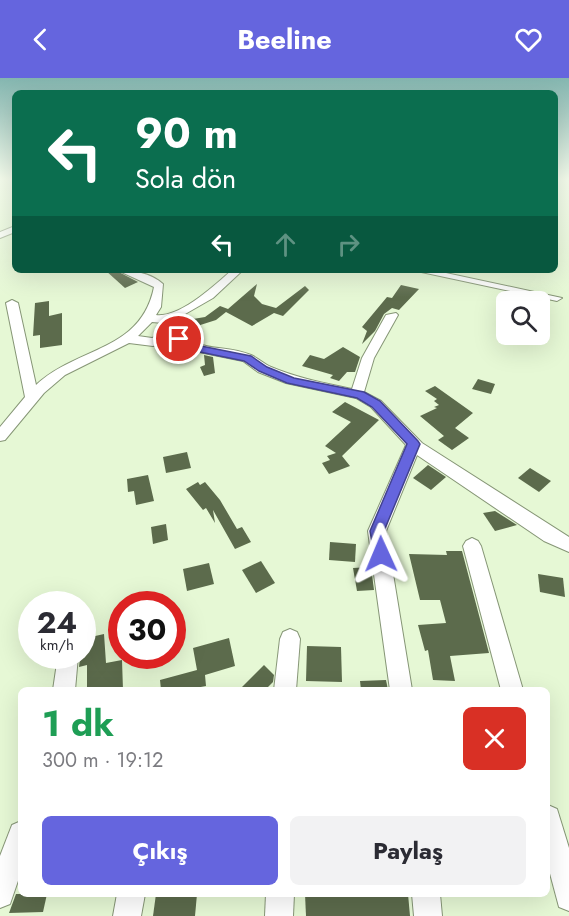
<!DOCTYPE html>
<html lang="tr">
<meta charset="utf-8">
<style>
:root{--surface:#fff;--page:#f2f2f3;--text:#2b2b33;--muted:#7c7c81;--accent:#6565de}
body{margin:0;font-family:Jost,sans-serif;background:var(--page);color:var(--text);height:100vh;display:flex;flex-direction:column;font-size:22px;white-space:nowrap}
*{box-sizing:border-box;margin:0}
p{font-size:20px;color:var(--muted)}
.icon{flex:none;width:33px;height:33px;fill:none;stroke:currentColor;stroke-width:2;stroke-linecap:round;stroke-linejoin:round}
.map{position:relative;flex:1;overflow:hidden}
.panel{position:absolute;left:18px;top:609px;width:532px;height:210px;display:flex;flex-direction:column;background:var(--surface);border-radius:9px;box-shadow:0 6px 24px #0002}
.panel>*{flex:none}
.hud{position:absolute;left:12px;top:12px;width:546px;height:183px;border-radius:9px;box-shadow:0 6px 24px #0002;background:#0b6e4f;color:#fff;overflow:hidden}
.controls{position:absolute;left:496px;top:213px;display:grid;gap:12px}
.controls a{display:grid;place-items:center;width:54px;height:54px;border-radius:9px;background:var(--surface);box-shadow:0 6px 24px #0002;font-size:30px}
.speed{position:absolute;left:18px;top:513px;display:flex;gap:12px;font-size:30px;font-weight:700;text-align:center}
.speed>*{display:grid;place-content:center;width:78px;height:78px;border-radius:50%;background:var(--surface);box-shadow:0 6px 24px #0002;line-height:1}
.speed small{font-size:15px;font-weight:400}
.speed .limit{border:9px solid #d22;background:#fff;color:#111}
.pin{position:absolute;display:grid;place-items:center;width:51px;height:51px;color:#fff;margin:-26px;border:3px solid #fff;border-radius:50%;box-shadow:0 2px 6px #0007}
.me{position:absolute;width:66px;margin:-33px;rotate:359deg;stroke-linejoin:round;filter:drop-shadow(0 0 4px #0008)}
.turn{display:flex;align-items:center;gap:21px;height:126px;padding:0 24px;font-size:27px}
.turn .icon{width:78px;height:78px;stroke-width:2.5}
.turn b{display:block;font-size:42px;line-height:51px}
.lanes{display:flex;align-items:center;height:57px;padding:0 24px;background:#0003;justify-content:center;gap:30px;direction:ltr}
.lanes .off{opacity:.35}
.round{display:grid;place-items:center;flex:none;width:63px;height:63px;border-radius:9px;background:var(--page)}
.summary{display:flex;align-items:center;justify-content:space-between;height:102px;padding:0 24px}
h1{font-size:36px;font-weight:700;line-height:45px;color:#1e9e55}
.primary-button{display:flex;gap:12px;margin-top:auto;padding:12px 24px}
.primary-button a{flex:1;height:69px;border-radius:9px;background:var(--accent);color:#fff;font-size:24px;font-weight:700;line-height:69px;text-align:center}
.primary-button a+a{background:var(--page);color:var(--text)}
header{display:flex;justify-content:space-between;align-items:center;height:78px;padding:0 24px;background:var(--accent);color:#fff;font-size:27px;font-weight:700}
.map>svg:first-child{display:block}
.building{fill:#5c6b4c}
.lines{fill:none;stroke-linecap:round;stroke-linejoin:round}
.minor-casing{stroke:#869676;stroke-width:2}
.minor{fill:#fff;fill-rule:evenodd}
.route{fill:#6565de;stroke:#424290;stroke-width:1.5}
</style>
<header><svg class="icon" aria-label="back" viewBox="0 0 24 24"><path d="M15 5l-7 7 7 7"/></svg>Beeline<svg class="icon" aria-label="heart" viewBox="0 0 24 24"><path d="M12 20l-8-8c-3-5 5-10 8-4 3-6 11-1 8 4z"/></svg></header>
<div class="map">
<svg width="569" height="838" viewBox="0 0 569 838">
<rect width="100%" height="100%" fill="#e6f8d5"/>
<g class="building">
<polygon points="105,192 115,192 138,204 125,210"/>
<polygon points="257,206 254,218 262,226 276,230 305,208 309,212 283,238 274,235 252,248 226,234 216,242 194,249 197,245 193,241 205,239 220,228 228,231"/>
<polygon points="401,207 419,211 399,232 392,230 384,236 375,253 362,266 367,253 362,249 387,219 392,220"/>
<polygon points="49,223 49,238 62,235 62,267 40,270 40,257 33,258 35,225"/>
<polygon points="343,269 360,279 355,294 347,294 339,303 330,300 333,297 302,288 310,277 324,281"/>
<polygon points="204,277 213,279 215,295 204,298 200,289 205,287"/>
<polygon points="478,301 495,306 491,316 472,311"/>
<polygon points="435,308 473,335 455,350 469,360 452,372 438,362 444,358 420,338 437,330 434,329 439,327 434,323 437,321 425,313"/>
<polygon points="345,324 379,342 342,378 350,388 329,396 322,385 330,382 327,378 336,375 325,368 351,344 332,334"/>
<polygon points="187,374 191,390 166,395 163,379"/>
<polygon points="428,387 446,399 431,412 413,400"/>
<polygon points="530,390 551,403 539,414 518,400"/>
<polygon points="148,397 154,423 136,427 134,413 128,414 127,401"/>
<polygon points="198,404 200,407 205,404 220,422 237,451 242,449 251,464 235,471 213,432 215,445 206,430 203,432 186,411"/>
<polygon points="495,433 517,447 495,453 483,435"/>
<polygon points="166,446 168,462 153,466 151,449"/>
<polygon points="330,464 356,466 355,484 329,482"/>
<polygon points="446,473 462,473 489,575 450,578 455,603 433,602 428,572 425,573 418,547 446,545 440,522 420,522 409,476 447,477"/>
<polygon points="261,483 275,505 256,515 242,492"/>
<polygon points="209,485 214,506 187,513 183,491"/>
<polygon points="371,489 374,512 357,513 353,490"/>
<polygon points="538,496 563,500 565,519 540,514"/>
<polygon points="104,556 106,585 122,582 123,612 87,612 87,587 79,589 82,561"/>
<polygon points="229,560 235,588 205,597 206,608 185,612 161,612 160,602 197,592 193,570"/>
<polygon points="307,568 341,569 342,604 306,603"/>
<polygon points="264,587 274,597 273,604 265,612 239,612"/>
<polygon points="386,602 388,612 361,612 360,603"/>
<polygon points="16,816 47,816 43,834 9,835"/>
<polygon points="156,816 197,816 195,838 153,838"/>
<polygon points="305,816 408,816 410,838 306,838"/>
</g>
<g class="lines">
<defs>
<g id="minor">
<polygon points="15,148 15,154 0,160 0,154"/>
<path d="M117,192c15,0 34,3 46,14l-2,23 -5,8c24,3 59,-30 76,-45h11l-30,28 -40,23c24,36 45,21 78,34 7,3 13,9 20,12 26,11 53,16 81,22l10,-31 24,-43 10,-2 2,2 -24,43 -10,34 17,9 41,42 147,94v15l-25,-11 -127,-86 -31,76 26,159h-22l-22,-159 38,-86 -35,-38 -15,-9 -70,-15 -28,-11 -15,-11 -49,-10 -21,-11 -20,6 -24,-3 -64,32 -21,18 -39,47 -5,1v-14l25,-30 -19,-94 6,-3 6,3 18,82c42,-39 105,-33 118,-98zM152,244l11,1 6,10 -17,5 -14,-2z"/>
<polygon points="412,192 432,192 562,220 557,223"/>
<polygon points="472,460 478,463 481,468 523,612 501,612 463,468 466,463"/>
<polygon points="290,551 297,554 300,561 296,612 274,612 280,561 283,554"/>
<polygon points="58,578 78,578 75,612 53,612"/>
<polygon points="548,727 557,731 569,770 569,833 559,829 548,788"/>
<polygon points="21,743 21,794 10,826 0,830 0,778 12,747"/>
<polygon points="117,816 145,816 141,838 113,838"/>
<polygon points="266,816 294,816 293,838 265,838"/>
<polygon points="412,816 440,816 442,838 414,838"/>
</g>
</defs>
<use href="#minor" class="minor-casing"/>
<use href="#minor" class="minor"/>
</g>
<linearGradient id="sky" x2="0" y2="1"><stop stop-color="#84b6b0"/><stop offset="0.46" stop-color="#f4fcec"/><stop offset="1" stop-color="#f4fcec" stop-opacity="0"/></linearGradient>
<rect width="569" height="219" fill="url(#sky)"/>
<polygon class="route" points="179,258 201,268 251,278 267,289 294,300 364,314 380,323 418,363 420,366 384,453 388,476 386,480 375,480 370,453 407,366 372,329 357,320 287,305 259,293 244,283 195,273 175,263 175,259"/>
</svg>
<div class="controls">
<a><svg class="icon" aria-label="search" viewBox="0 0 24 24"><circle cx="10" cy="10" r="6"/><path d="M15 15l6 6"/></svg></a>
</div>
<div class="speed"><div>24<small>km/h</small></div><div class="limit">30</div></div>
<div class="pin" style="left:179px;top:261px;background:#d93025"><svg class="icon" aria-label="arrive" viewBox="0 0 24 24"><path d="M6 21V4h12l-3 4 3 4H6"/></svg></div>
<svg class="me" style="left:381px;top:476px" viewBox="-20 -20 40 40"><path d="M0-17L14 15 0 8-14 15z" fill="#6565de" stroke="#fff" stroke-width="4"/></svg>
<div class="hud">
<div class="turn"><svg class="icon" aria-label="left" viewBox="0 0 24 24"><path d="M17 20v-9H6M10 6l-5 5 5 5"/></svg><div><b>90 m</b>Sola dön</div></div>
<div class="lanes"><svg class="icon" aria-label="left" viewBox="0 0 24 24"><path d="M17 20v-9H6M10 6l-5 5 5 5"/></svg><svg class="icon off" aria-label="ahead" viewBox="0 0 24 24"><path d="M12 20V5M6 11l6-6 6 6"/></svg><svg class="icon off" aria-label="right" viewBox="0 0 24 24"><path d="M7 20v-9h11M14 6l5 5-5 5"/></svg></div>
</div>
<section class="panel">
<div class="summary"><div><h1>1 dk</h1><p>300 m · 19:12</p></div><a class="round" style="background:#d93025;color:#fff"><svg class="icon" aria-label="close" viewBox="0 0 24 24"><path d="M6 6l12 12M18 6L6 18"/></svg></a></div>
<div class="primary-button"><a>Çıkış</a><a>Paylaş</a></div>
</section>
</div>
